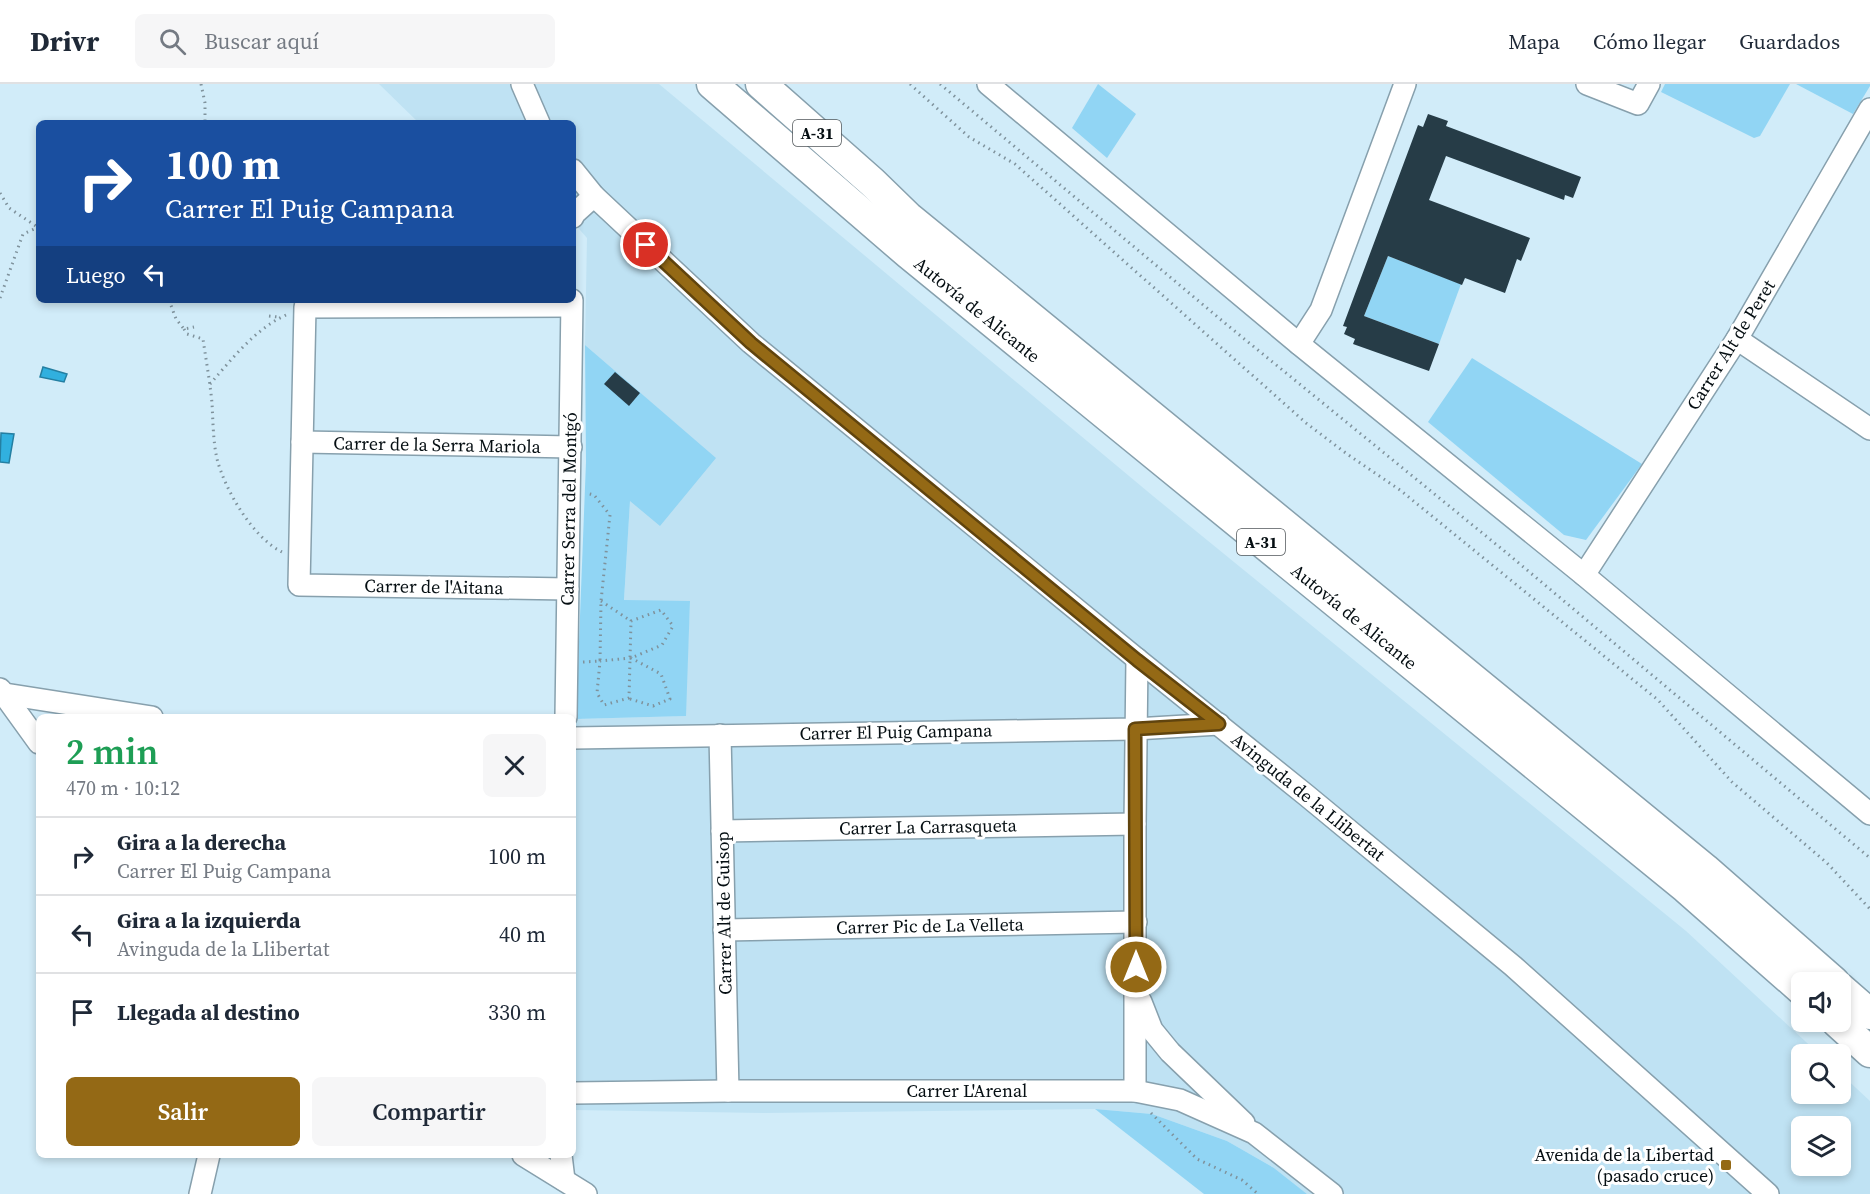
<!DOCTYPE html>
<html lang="es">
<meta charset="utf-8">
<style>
:root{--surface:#fff;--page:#f6f6f7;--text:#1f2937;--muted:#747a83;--line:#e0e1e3;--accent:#946915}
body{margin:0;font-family:"Source Serif 4",serif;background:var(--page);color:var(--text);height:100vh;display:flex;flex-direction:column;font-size:22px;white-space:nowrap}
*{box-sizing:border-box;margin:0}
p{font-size:20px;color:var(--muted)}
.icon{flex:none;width:33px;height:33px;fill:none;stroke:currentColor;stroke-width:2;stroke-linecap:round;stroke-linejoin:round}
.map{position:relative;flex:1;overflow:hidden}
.side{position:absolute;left:36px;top:630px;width:540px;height:444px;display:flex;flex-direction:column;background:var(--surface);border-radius:9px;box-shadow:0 3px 9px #0003}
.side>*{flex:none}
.top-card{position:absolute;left:36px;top:36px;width:540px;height:183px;border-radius:9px;box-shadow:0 3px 9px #0003;background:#1a4fa0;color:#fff;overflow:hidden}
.tools{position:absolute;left:1791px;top:888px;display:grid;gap:12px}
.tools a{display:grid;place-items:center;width:60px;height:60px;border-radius:9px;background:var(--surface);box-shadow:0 3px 9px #0003;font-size:30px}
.pin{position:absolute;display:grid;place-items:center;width:51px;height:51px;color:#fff;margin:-26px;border:3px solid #fff;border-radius:50%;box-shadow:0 2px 6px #0007}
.me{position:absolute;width:66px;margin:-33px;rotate:0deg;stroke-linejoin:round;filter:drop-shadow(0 0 4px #0008)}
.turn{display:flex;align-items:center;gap:21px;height:126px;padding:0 30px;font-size:27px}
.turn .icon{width:78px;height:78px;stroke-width:2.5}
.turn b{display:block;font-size:42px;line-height:51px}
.then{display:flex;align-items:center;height:57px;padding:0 30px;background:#0003;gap:12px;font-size:22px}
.round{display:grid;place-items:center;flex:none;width:63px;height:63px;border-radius:9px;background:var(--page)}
.head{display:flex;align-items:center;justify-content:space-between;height:102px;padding:0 30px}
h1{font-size:36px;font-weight:600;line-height:45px;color:#1e9e55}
.cta{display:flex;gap:12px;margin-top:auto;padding:12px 30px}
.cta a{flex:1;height:69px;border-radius:9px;background:var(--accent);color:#fff;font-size:24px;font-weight:600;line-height:69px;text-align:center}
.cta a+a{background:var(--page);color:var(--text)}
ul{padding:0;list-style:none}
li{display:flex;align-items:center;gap:18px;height:78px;padding:0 30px;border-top:2px solid var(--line)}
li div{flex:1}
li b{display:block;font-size:22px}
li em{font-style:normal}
header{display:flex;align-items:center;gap:36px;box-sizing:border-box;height:84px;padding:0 30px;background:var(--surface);border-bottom:2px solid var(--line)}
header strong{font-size:28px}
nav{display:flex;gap:33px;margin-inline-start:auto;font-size:21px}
.search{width:420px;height:54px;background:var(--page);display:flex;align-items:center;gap:15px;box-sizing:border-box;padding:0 21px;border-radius:9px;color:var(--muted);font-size:22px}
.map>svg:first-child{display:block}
.built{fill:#bfe2f3;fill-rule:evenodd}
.green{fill:#91d5f4}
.water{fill:#31b0df;stroke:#247fa2;stroke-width:1.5}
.building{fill:#263c47}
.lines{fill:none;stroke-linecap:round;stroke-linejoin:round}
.minor-casing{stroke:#87a0ad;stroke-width:24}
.highway-casing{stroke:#87a0ad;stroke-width:33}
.path{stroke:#7f929c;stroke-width:3;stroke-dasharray:1.5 4.5;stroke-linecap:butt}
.minor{stroke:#fff;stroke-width:21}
.highway{stroke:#fff;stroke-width:30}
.route-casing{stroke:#60440e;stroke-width:15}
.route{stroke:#946915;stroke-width:10}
.poi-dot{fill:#946915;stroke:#fff;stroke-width:2}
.labels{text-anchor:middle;stroke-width:6;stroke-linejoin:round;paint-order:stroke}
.shield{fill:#fff;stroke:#505659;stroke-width:1.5}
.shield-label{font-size:16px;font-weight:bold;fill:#050e12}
.street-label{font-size:18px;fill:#050e12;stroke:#fff}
.poi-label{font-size:18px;fill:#050e12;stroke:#fff;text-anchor:end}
</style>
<header>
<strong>Drivr</strong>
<div class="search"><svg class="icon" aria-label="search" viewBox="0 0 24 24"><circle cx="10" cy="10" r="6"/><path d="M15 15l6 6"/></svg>Buscar aquí</div>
<nav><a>Mapa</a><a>Cómo llegar</a><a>Guardados</a></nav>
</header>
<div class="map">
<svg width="1870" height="1110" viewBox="0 0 1870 1110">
<rect width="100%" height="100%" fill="#d1ecf9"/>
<path class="built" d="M379,0h280l494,412 533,435 133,123h-17v40h38l1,-20 29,27v93h-563l-33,-26 -47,-27 -75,-27 -57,-5 -331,4 -191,-3v-282l3,-109 109,-3 5,-115h-66l6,-101 85,-42 -130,-113 2,-107 -14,-16v-99h-154zM1802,1042h38v40h-38z"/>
<g class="green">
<polygon points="1098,0 1136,30 1107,74 1072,44"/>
<polygon points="1665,0 1790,0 1760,52 1754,54 1661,8"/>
<polygon points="1796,0 1870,0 1870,2 1853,30"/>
<polygon points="1388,172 1461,200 1439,260 1364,232"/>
<polygon points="585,261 716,374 660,442 630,417 624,516 690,517 686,632 576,635 586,378"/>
<polygon points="1472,274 1642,380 1586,456 1564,451 1428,338"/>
<polygon points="1095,1025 1152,1030 1227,1057 1274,1084 1307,1110 1204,1110"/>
</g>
<g class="water">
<polygon points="43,283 67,290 64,298 40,293"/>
<polygon points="1,349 14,350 9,379 0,378"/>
</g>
<g class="building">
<polygon points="1428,30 1448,37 1446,42 1581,93 1573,114 1565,111 1564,116 1446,72 1429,116 1530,154 1521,177 1517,175 1505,209 1465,194 1462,201 1388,172 1364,232 1439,260 1429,287 1353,260 1355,255 1344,250 1347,243 1343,242 1418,41 1423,43"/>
<polygon points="615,288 640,309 629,322 604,300"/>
</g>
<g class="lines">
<defs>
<g id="minor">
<polyline points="522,0 539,39"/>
<polyline points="988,0 1299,260 1584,491 1870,730"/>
<polyline points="1587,0 1638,20 1649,0"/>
<polyline points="573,86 594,112 751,259 1137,575 1306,711 1513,882 1768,1110"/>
<polyline points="573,133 574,130 594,112"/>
<polyline points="1737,255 1870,345"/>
<polyline points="1299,260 1321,226 1405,0"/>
<polyline points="302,358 571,363"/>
<polyline points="1584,491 1737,255 1870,25"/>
<polyline points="568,505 299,501 305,223 571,222"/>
<polyline points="0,605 39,659"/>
<polyline points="5,610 152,633"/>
<polyline points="566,633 572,216"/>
<polyline points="720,651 728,1007"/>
<polyline points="573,654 1135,645 1219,640"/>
<polyline points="722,747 1135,740"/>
<polyline points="724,846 1136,838"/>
<polyline points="1141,918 1152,946 1170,968 1244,1039"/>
<polyline points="1135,1007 1135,740 1137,575"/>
<polyline points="573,1009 728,1007 1135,1007 1180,1016 1254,1049 1332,1110"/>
<polyline points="523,1071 586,1110"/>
<polyline points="561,1071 564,1096"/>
<polyline points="200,1110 209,1071"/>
</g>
<g id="highway">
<polyline points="712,0 909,170 1686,804 1802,906"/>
<polyline points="761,0 872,98 908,133 1705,785 1834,898"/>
<polyline points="1840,904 1870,930"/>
<polyline points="1837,938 1870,968"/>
</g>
</defs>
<use href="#minor" class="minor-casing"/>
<use href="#highway" class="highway-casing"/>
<g class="path">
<polyline points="201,0 205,19 205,39"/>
<polyline points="910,0 969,53 1015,80 1306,339 1347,370 1400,406 1658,616 1732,698 1827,779 1870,825"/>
<polyline points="940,0 1226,240 1508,470 1870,774"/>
<polyline points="0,109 9,124 36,142"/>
<polyline points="0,214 23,150 39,143"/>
<polyline points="169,216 176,235 184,245 194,243"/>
<polyline points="269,232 278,233"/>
<path d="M184,245l3,5 16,5c3,21 7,43 9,64 1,18 1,38 5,56 8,31 36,79 65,93"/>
<path d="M210,300c22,-25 45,-55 76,-69"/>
<polyline points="601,517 631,537"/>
<polyline points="631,574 600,577 597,609 604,621 629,614 631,537 661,526 673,542 662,561 631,574"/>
<polyline points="583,578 600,577 601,517 610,431 594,411 586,409"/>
<polyline points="630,615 653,622 670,615 661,590 631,574"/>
<polyline points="1151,1029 1197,1075 1242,1096 1258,1110"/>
</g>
<use href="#minor" class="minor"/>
<use href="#highway" class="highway"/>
</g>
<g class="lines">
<defs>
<polyline id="route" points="646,161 751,259 1137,576 1219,640 1135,645 1136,883"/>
</defs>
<use href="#route" class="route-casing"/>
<use href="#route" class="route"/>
</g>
<rect class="poi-dot" x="1720" y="1075" width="12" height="12" rx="3"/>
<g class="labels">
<g class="shield">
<rect x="793" y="36" width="48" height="26" rx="4.5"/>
<rect x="1237" y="445" width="48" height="26" rx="4.5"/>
</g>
<g class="shield-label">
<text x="817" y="55">A-31</text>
<text x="1261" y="464">A-31</text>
</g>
<g class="street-label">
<text transform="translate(977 226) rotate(39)" y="6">Autovía de Alicante</text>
<text transform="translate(1731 261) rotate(-58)" y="6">Carrer Alt de Peret</text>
<text transform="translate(437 361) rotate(1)" y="6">Carrer de la Serra Mariola</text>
<text transform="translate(569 425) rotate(-89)" y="6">Carrer Serra del Montgó</text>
<text transform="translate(434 503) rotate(1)" y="6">Carrer de l'Aitana</text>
<text transform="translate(1354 533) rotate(39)" y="6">Autovía de Alicante</text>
<text transform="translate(896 648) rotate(-1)" y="6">Carrer El Puig Campana</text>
<text transform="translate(1308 713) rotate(39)" y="6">Avinguda de la Llibertat</text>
<text transform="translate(928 743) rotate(-1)" y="6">Carrer La Carrasqueta</text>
<text transform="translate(724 829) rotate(-91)" y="6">Carrer Alt de Guisop</text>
<text transform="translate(930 842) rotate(-1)" y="6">Carrer Pic de La Velleta</text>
<text x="967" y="1013">Carrer L'Arenal</text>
</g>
<g class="poi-label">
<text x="1714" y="1077">Avenida de la Libertad<tspan x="1714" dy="21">(pasado cruce)</tspan></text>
</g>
</g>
</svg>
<div class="tools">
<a><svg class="icon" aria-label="sound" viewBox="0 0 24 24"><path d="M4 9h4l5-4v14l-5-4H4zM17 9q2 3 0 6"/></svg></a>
<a><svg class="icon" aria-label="search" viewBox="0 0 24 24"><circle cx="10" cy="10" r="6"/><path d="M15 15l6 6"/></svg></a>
<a><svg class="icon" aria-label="layers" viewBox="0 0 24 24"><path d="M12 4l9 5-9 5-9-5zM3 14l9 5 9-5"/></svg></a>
</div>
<div class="pin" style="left:646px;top:161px;background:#d93025"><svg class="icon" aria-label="arrive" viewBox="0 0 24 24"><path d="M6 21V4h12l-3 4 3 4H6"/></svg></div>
<svg class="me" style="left:1136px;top:883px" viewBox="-20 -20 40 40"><circle r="17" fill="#946915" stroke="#fff" stroke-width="3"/><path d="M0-11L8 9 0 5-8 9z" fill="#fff"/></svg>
<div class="top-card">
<div class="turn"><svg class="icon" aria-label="right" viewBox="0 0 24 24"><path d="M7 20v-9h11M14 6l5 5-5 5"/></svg><div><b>100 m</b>Carrer El Puig Campana</div></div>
<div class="then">Luego<svg class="icon" aria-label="left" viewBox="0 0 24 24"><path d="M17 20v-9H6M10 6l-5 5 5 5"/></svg></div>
</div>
<section class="side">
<div class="head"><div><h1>2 min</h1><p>470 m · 10:12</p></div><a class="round"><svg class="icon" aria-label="close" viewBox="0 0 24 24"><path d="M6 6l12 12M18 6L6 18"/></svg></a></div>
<ul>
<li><svg class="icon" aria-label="right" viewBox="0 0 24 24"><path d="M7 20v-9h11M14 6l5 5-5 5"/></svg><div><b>Gira a la derecha</b><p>Carrer El Puig Campana</p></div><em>100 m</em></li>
<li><svg class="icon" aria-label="left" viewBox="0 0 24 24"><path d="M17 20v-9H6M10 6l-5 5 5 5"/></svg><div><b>Gira a la izquierda</b><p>Avinguda de la Llibertat</p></div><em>40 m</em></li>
<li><svg class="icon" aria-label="arrive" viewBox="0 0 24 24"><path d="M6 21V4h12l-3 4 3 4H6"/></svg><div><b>Llegada al destino</b></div><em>330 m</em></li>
</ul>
<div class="cta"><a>Salir</a><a>Compartir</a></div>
</section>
</div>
